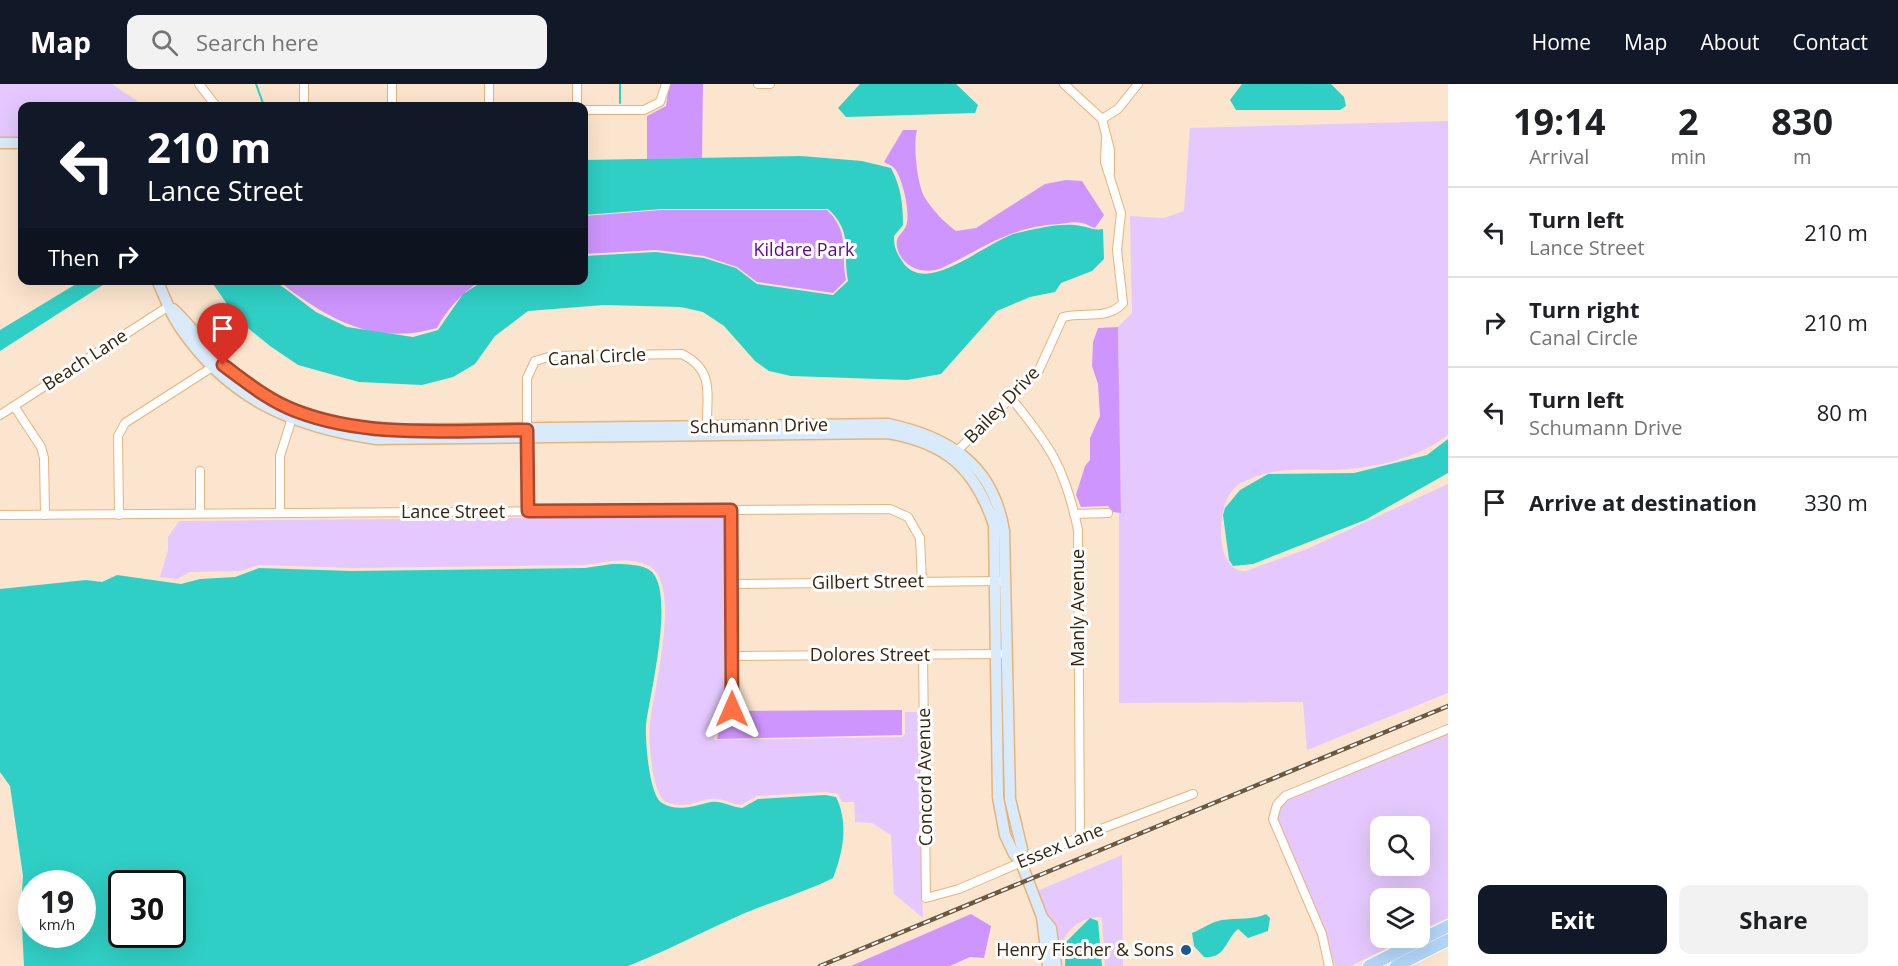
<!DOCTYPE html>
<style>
:root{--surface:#fff;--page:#f2f2f2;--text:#202124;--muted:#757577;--line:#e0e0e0;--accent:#111827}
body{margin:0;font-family:"Open Sans",sans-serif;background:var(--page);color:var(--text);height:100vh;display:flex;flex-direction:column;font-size:22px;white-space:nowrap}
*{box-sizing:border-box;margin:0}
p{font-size:20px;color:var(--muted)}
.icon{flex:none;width:33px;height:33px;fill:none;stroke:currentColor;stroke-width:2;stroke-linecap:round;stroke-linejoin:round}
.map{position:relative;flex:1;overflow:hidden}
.drawer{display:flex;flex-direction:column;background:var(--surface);width:450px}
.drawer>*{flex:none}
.guide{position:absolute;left:18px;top:18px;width:570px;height:183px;border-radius:12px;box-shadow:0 6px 24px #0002;background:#111827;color:#fff;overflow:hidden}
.tools{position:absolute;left:1370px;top:732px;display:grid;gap:12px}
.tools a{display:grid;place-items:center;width:60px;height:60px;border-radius:12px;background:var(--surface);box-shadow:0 6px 24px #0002;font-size:30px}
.speed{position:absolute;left:18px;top:786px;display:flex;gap:12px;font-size:30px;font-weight:700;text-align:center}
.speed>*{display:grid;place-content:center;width:78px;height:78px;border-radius:50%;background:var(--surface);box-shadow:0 6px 24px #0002;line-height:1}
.speed small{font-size:15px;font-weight:400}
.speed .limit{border:3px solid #111;border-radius:9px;background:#fff;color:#111}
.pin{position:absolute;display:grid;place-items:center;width:51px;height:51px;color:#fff;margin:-62px -26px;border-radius:50% 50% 50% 0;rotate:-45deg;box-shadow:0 0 6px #0007}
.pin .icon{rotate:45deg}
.me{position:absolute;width:66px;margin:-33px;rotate:0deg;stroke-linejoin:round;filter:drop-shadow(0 0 4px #0008)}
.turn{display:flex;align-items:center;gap:21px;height:126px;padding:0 30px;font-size:27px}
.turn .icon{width:78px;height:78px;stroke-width:2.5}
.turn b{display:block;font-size:42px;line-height:51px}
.then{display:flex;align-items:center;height:57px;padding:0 30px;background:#0003;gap:12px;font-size:22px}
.eta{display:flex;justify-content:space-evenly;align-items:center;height:102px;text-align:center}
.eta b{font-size:36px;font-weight:700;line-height:42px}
.cta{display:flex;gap:12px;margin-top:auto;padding:12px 30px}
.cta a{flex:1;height:69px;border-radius:12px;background:var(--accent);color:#fff;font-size:24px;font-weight:700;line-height:69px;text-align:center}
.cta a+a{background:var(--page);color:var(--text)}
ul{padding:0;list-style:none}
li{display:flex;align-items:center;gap:18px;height:90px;padding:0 30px;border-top:2px solid var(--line)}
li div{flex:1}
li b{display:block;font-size:22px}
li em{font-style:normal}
header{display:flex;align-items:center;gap:36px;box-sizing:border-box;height:84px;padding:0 30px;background:var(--accent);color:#fff}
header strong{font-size:28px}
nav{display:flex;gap:33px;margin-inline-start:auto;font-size:21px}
.search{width:420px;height:54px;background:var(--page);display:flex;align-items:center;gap:15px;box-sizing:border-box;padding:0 21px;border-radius:12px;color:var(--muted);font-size:22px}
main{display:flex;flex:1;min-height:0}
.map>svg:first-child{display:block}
.green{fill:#e5c9fe;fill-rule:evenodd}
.forest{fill:#ce95fe}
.water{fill:#30cfc5;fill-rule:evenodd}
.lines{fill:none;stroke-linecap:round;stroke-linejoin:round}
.stream{stroke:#30cfc5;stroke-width:2}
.street-casing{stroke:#e7b379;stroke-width:10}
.secondary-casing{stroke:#e7b379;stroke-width:13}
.primary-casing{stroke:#fff;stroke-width:14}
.street{stroke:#fff;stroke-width:8}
.secondary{stroke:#d9ebfb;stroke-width:10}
.primary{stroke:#b3d6f8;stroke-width:12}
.rail-casing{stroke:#6c5840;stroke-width:4.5}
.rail{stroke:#fff;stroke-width:2;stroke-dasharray:7;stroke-linecap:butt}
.route-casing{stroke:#a6492c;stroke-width:15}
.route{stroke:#ff7043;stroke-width:10}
.poi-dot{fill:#18598f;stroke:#fff;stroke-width:2}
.labels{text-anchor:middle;stroke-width:6;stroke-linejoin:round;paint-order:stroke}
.park-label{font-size:18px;fill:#5e078b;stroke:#fff}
.street-label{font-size:18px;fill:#37230b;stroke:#fff}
.poi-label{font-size:18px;fill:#37230b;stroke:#fff;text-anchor:end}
</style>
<header>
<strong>Map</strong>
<div class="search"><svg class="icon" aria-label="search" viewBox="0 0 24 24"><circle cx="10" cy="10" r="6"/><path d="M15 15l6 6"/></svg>Search here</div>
<nav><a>Home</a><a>Map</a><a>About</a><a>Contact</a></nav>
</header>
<main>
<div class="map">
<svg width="1448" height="882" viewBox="0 0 1448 882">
<rect width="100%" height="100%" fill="#fbe5ce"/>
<g class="green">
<polygon points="0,0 112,0 144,22 22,22 22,56 0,54"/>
<path d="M1448,37v314c-33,25 -77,34 -117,35 -32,0 -61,-3 -90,13 -28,15 -27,91 5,88l61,-22 141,-65v209l-141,57 -4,-48 -184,1v-191h2l-3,-185 14,-14 -2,-97 34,2 20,-7 6,-83z"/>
<path d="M726,432l-2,192 -5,2 -5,30 188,-3 3,-3v-22h14l4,206 -29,-24 -3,-59 -19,-12 -17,-1 -1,-20h-12l-4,-8 -13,-2 -68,4 -16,9c-10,-1 -21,-8 -31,-6 -16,3 -27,10 -44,3 -14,-7 -18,-64 -16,-78 3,-32 31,-134 2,-156 -17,-13 -48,-6 -67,-3l-233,3 -93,-3 -19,6 -50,1 -13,7 -17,-2 8,-27v-13l11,-16z"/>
<path d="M1448,649v185l-29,13v-33h-39v40h26l-55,28h-16l-10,-33 -49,-114 4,-12 8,-9zM1380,742h39v40h-39z"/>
<path d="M1122,771l1,111h-18l-3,-49c-15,-1 -32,8 -39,24 -3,7 -1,18 -1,25h-3l-9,-46 -13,-29z"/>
</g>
<g class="forest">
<polygon points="669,0 703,0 702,74 647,75 647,32 666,22"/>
<path d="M903,46h14c-4,14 0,53 7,66 8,14 20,26 32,35l20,-3 69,-44 21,-4 16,1 22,34 -9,13c-4,-1 -8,-4 -13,-5 -7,-2 -16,0 -23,1 -49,3 -72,22 -115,43 -18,9 -42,2 -47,-20 -2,-11 5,-12 9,-21 5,-12 -3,-46 -11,-57 -3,-4 -8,-5 -11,-7z"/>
<path d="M661,126h166c24,23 13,42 19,70l-13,13 -76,-11 -20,-15 -33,-11 -48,-6 -72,4v-38z"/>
<path d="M281,197v-1l199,1c-19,13 -32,27 -43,47 -62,18 -108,-8 -156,-45z"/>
<polygon points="1118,243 1121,429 1113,428 1108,422 1081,423 1076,411 1085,382 1090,376 1090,354 1100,332 1098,300 1092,282 1093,258 1098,244"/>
<polygon points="902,626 902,651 717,655 722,627"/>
<polygon points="971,830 991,842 984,874 970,873 950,882 851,882"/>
</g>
<g class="water">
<polygon points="860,0 956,0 978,21 975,29 846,33 838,24"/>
<polygon points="1242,0 1331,0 1344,13 1346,22 1340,26 1236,26 1230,16"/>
<path d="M801,72l61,5 29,7c10,19 12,36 12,57l-9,11c0,11 2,16 8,25 24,38 85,-21 115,-28 19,-4 44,-11 64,-7 9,1 12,5 22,3l1,30 -12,12 -31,12 -6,9 -25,5 -33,14 -56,63 -34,6 -116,-4 -22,-5 -14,-10 -31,-35 -21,-14 -22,-5 -77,-2 -76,6 -33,25 -20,28 -22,13 -31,8 -63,-3 -61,-17 -28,-19 -32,-26 -27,-39h68v3l37,28 31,15 66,10 25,-7 25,-36 20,-13 101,-1v-24l72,-4 48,6 32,10 21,16 76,11 15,-14c-6,-31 6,-48 -20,-72h-166l-78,6v-55z"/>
<polygon points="81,197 109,197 0,267 0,246"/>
<polygon points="1448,355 1448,389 1365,436 1253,480 1233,482 1229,476 1223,431 1225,424 1240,406 1268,390 1354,389 1427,371"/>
<path d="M612,480c11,0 26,0 36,5 30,16 1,128 -2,156 -1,15 3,70 16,78 16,10 34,2 49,-1 9,-2 21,5 31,6l16,-9 67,-4 11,2c13,26 7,55 -3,81 -32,16 -67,25 -99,40 -36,16 -70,34 -106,48h-604l-3,-58 2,-32 -13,-90 -10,-14v-183l86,-9 16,2 15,-7 64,9 19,-5 35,-2 24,-9 93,3 233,-3zM32,800h50v50h-50zM122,800h50v50h-50z"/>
<path d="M1266,830l4,4 -2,13 -20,7 -10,-9c-13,11 -12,30 -34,28l-10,-11 -2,-13c10,-4 19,-11 30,-13 15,-2 31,0 44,-6z"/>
<polygon points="1090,834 1098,837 1102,882 1065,882 1066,858"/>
</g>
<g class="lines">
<g class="stream">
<polyline points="256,0 264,22"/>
<polyline points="620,0 620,19"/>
</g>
<defs>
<g id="street">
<polyline points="199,0 216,22"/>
<polyline points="304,0 304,22"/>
<polyline points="392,0 392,22"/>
<polyline points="489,0 489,22"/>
<polyline points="577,0 577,22"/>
<polyline points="758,0 770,0"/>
<polyline points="1064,0 1102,35"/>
<polyline points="584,26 644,26 660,18 666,0"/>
<polyline points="1102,35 1110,66 1110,89"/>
<polyline points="1102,35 1118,25 1138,0"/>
<path d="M1011,314c40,49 54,70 67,132l2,307"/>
<polyline points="14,322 41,363 44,374 45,431"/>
<polyline points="0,331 169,222"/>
<path d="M954,370l85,-84 24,-53c21,-6 44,4 60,-14l-6,-53 4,-37 -16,-51 1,-23"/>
<polyline points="200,387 200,429"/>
<polyline points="731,426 732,625"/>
<path d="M527,427v-133l8,-17 17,-5 130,-2c34,17 24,41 25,75"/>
<polyline points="280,429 280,372 293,331"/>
<polyline points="1074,430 1108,429"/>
<polyline points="0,431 890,425 908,433 920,454 922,498"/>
<polyline points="119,431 118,352 125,339 217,280"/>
<polyline points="731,500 1000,497"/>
<polyline points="923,571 926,814 959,805 1080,753 1193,710"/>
<polyline points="732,572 1000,570"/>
<polyline points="1329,882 1322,850 1273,735 1277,721 1285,712 1448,645"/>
</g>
<g id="secondary">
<polyline points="0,59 22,59"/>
<path d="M157,196c7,15 13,33 22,46 49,73 113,101 197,113l512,-6c58,10 87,35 106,92l4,272 7,38 9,19 7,8 21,55 6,49"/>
<path d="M173,225c18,16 31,37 49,54 42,41 97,58 153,67l513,-6c61,13 105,40 116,107l6,268 12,50 -1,13"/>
<polyline points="1042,833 1051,844 1056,882"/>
</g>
<g id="primary">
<polyline points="1369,882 1448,842"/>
<polyline points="1396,882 1448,856"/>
</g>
</defs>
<use href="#street" class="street-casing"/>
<use href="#secondary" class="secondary-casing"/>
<use href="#primary" class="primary-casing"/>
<use href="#street" class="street"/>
<use href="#secondary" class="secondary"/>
<use href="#primary" class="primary"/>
<defs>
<polyline id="rail" points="820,882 1448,622"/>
</defs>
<use href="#rail" class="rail-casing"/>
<use href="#rail" class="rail"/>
</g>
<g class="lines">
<defs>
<path id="route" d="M223,281c23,17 46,36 73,46 73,28 155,19 231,19l1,81 203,-1 1,199"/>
</defs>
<use href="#route" class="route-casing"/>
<use href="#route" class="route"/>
</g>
<circle class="poi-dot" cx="1186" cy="866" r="6"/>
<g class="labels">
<g class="park-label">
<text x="804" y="172">Kildare Park</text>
</g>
<g class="street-label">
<text transform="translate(597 273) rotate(-3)" y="6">Canal Circle</text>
<text transform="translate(85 276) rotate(-33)" y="6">Beach Lane</text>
<text transform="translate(1002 321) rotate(-46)" y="6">Bailey Drive</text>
<text transform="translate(759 342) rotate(-1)" y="6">Schumann Drive</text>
<text x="453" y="434">Lance Street</text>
<text transform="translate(868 498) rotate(-1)" y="6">Gilbert Street</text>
<text transform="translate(1078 524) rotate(-90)" y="6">Manly Avenue</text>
<text x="870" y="577">Dolores Street</text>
<text transform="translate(925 693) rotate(-91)" y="6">Concord Avenue</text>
<text transform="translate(1060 762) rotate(-22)" y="6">Essex Lane</text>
</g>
<g class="poi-label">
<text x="1174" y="872">Henry Fischer &amp; Sons</text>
</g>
</g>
</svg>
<div class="tools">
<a><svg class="icon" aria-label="search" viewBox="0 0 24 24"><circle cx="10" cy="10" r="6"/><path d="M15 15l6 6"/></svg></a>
<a><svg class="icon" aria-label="layers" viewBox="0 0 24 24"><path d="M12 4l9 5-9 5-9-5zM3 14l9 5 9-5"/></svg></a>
</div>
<div class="speed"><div>19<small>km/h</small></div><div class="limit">30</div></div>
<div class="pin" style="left:223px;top:281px;background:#d93025"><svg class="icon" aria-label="arrive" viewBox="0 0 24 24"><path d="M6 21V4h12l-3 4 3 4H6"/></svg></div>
<svg class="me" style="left:732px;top:625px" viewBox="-20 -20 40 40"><path d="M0-17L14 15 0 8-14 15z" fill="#ff7043" stroke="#fff" stroke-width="4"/></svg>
<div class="guide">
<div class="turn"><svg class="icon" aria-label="left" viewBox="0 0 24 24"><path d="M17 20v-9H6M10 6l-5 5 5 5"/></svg><div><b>210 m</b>Lance Street</div></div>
<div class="then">Then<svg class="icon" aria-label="right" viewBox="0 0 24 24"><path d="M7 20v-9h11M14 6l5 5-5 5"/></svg></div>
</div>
</div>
<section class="drawer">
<div class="eta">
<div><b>19:14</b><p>Arrival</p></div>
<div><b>2</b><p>min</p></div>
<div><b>830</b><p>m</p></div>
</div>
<ul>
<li><svg class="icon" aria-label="left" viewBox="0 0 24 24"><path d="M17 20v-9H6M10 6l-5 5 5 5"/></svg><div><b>Turn left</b><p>Lance Street</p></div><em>210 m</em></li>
<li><svg class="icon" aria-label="right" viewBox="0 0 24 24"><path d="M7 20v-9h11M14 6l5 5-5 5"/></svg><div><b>Turn right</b><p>Canal Circle</p></div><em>210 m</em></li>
<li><svg class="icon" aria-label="left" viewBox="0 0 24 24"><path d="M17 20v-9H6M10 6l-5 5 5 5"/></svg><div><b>Turn left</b><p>Schumann Drive</p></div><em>80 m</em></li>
<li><svg class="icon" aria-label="arrive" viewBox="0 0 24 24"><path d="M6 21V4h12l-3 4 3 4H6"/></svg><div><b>Arrive at destination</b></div><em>330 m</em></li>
</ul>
<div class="cta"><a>Exit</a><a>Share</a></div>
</section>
</main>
